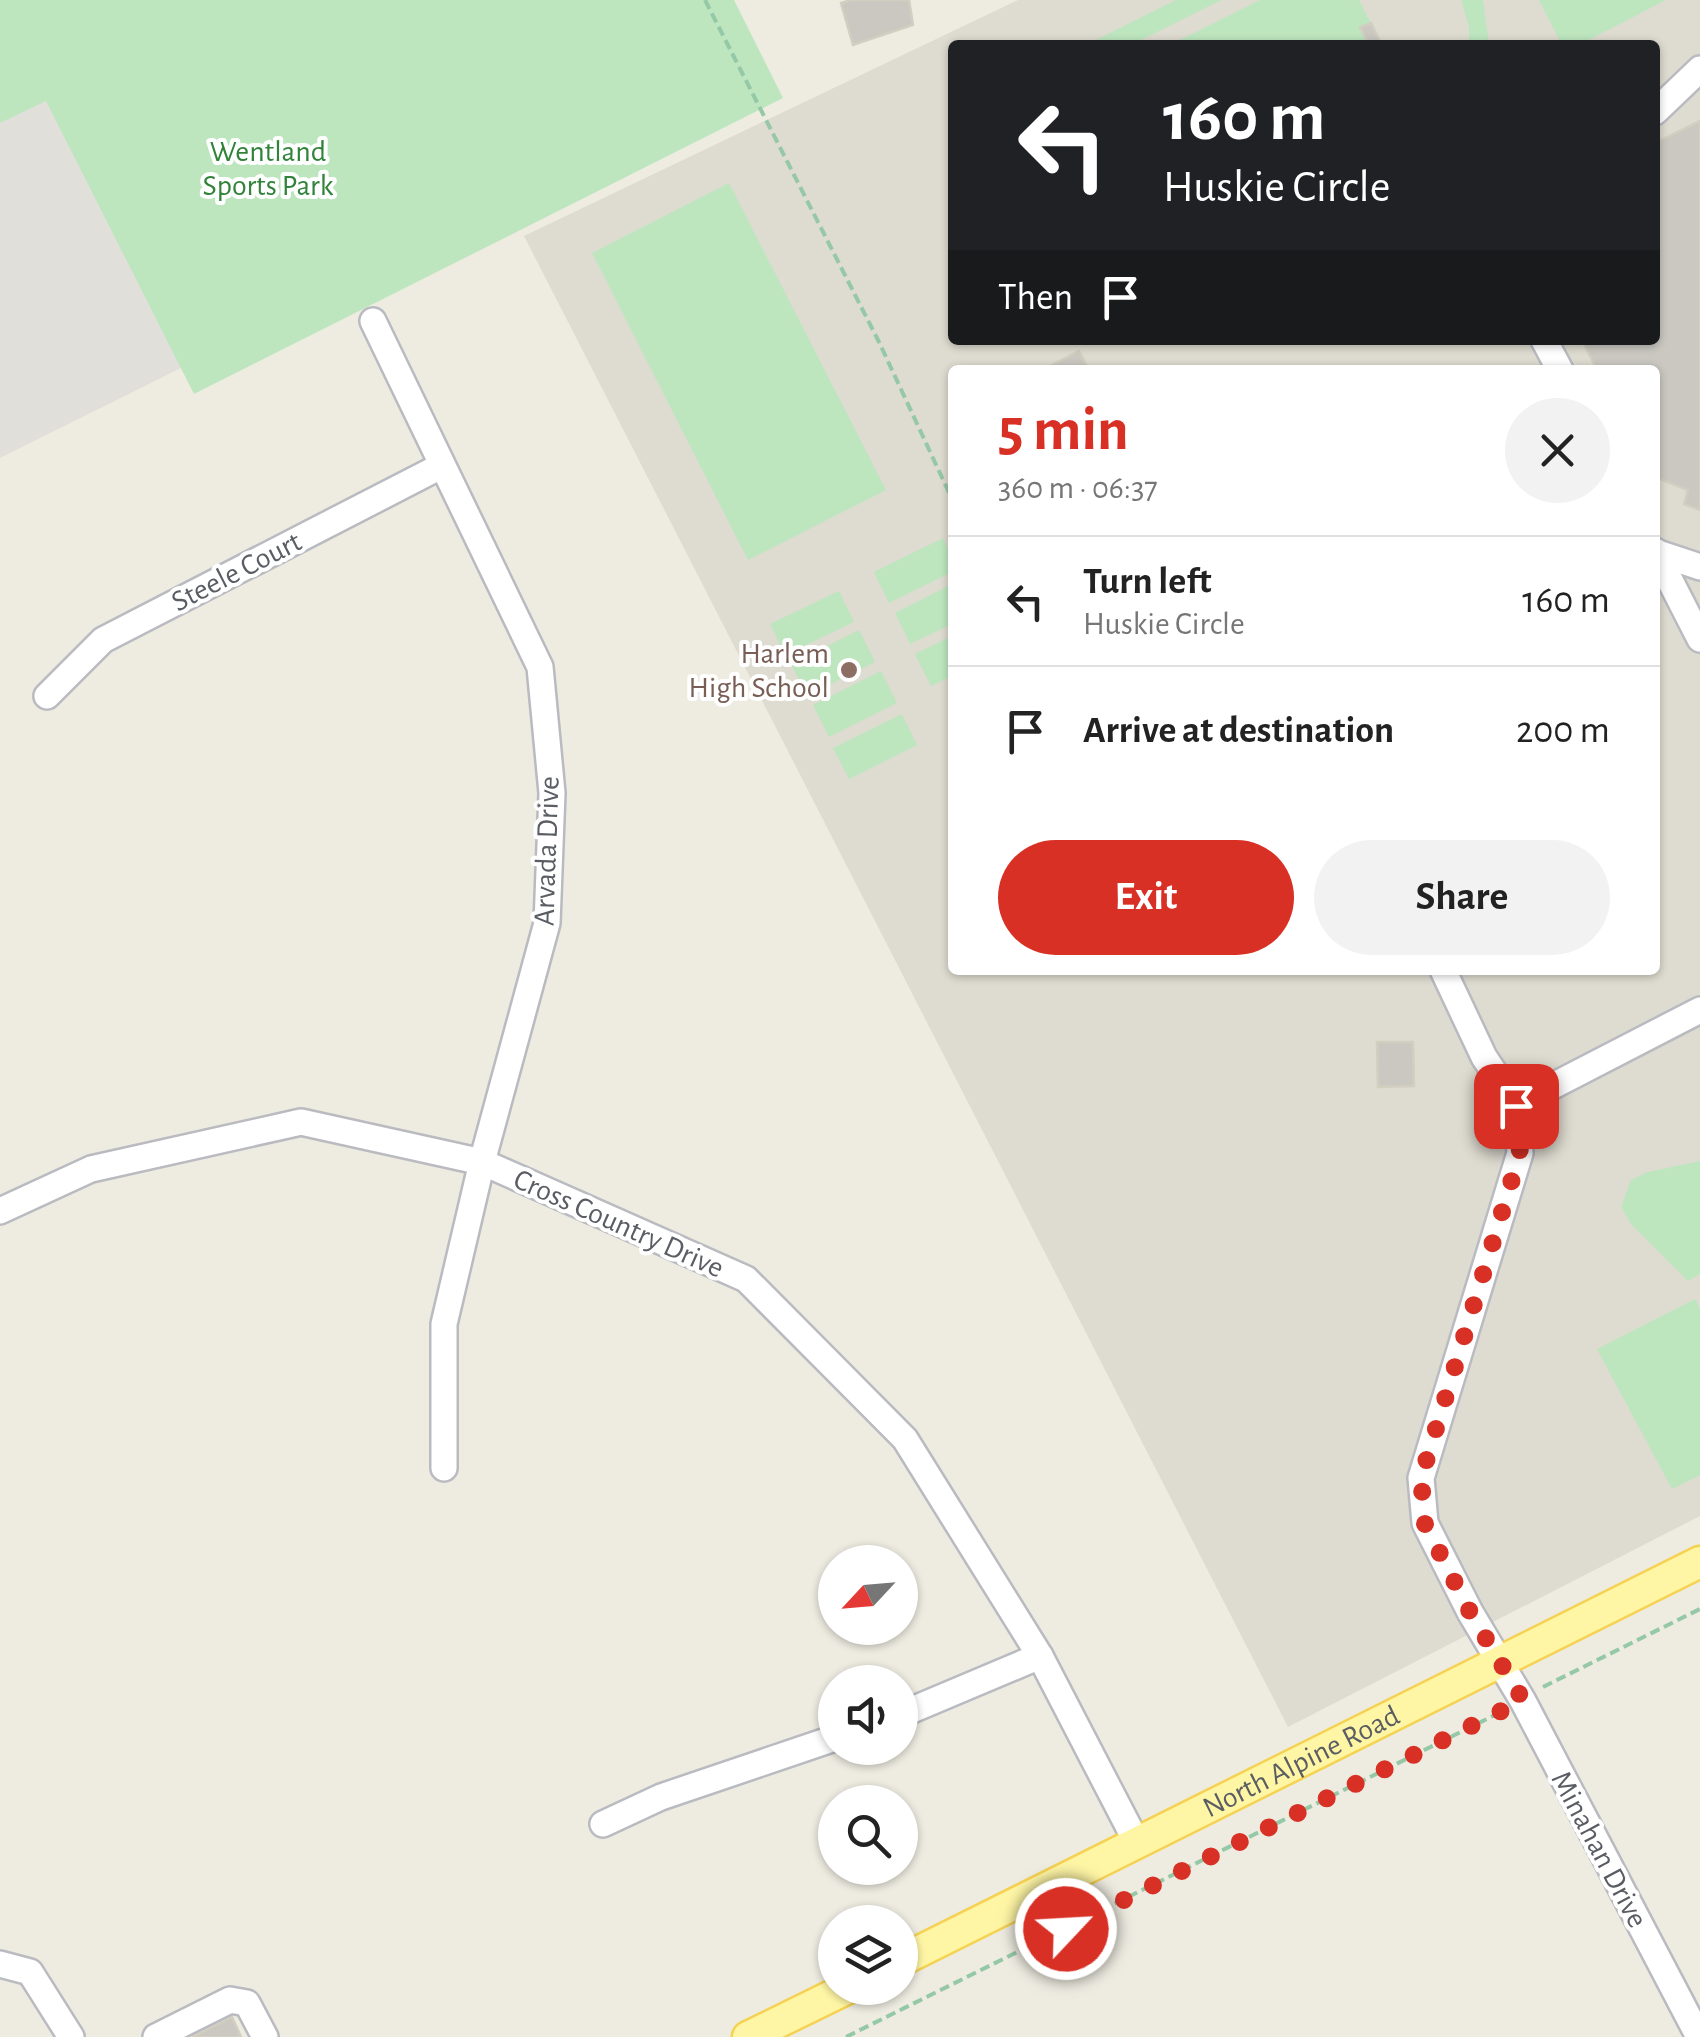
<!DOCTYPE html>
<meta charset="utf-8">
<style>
:root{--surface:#fff;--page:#f2f2f2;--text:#222;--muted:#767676;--line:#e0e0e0;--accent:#d93025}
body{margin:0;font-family:"Alegreya Sans",sans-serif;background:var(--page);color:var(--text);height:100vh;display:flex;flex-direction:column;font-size:38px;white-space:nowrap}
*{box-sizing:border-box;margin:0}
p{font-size:32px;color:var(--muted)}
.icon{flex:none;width:55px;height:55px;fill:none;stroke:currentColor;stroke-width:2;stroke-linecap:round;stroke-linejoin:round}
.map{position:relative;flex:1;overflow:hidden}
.details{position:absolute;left:948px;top:365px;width:712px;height:610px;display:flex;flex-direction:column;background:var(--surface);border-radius:10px;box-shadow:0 2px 8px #0004}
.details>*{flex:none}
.guide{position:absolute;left:948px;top:40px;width:712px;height:305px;border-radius:10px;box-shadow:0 2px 8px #0004;background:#202124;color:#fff;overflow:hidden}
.needle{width:65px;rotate:244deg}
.fabs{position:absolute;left:818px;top:1545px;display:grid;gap:20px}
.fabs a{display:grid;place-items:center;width:100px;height:100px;border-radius:50%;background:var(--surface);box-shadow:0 2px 8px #0004;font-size:50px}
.pin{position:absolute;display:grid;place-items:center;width:85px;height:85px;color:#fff;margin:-42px;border-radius:20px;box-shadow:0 5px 15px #0006}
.me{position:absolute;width:110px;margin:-55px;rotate:65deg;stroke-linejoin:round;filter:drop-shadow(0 0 8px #0008)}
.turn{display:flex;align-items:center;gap:35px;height:210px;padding:0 50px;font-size:45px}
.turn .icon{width:130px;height:130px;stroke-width:2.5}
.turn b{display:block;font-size:70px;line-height:85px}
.then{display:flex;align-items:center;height:95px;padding:0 50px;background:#0003;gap:20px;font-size:38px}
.round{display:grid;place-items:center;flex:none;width:105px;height:105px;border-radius:52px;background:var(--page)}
.overview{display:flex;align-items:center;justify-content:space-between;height:170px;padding:0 50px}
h1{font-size:60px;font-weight:700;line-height:75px;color:var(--accent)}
.primary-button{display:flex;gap:20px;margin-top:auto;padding:20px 50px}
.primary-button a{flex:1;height:115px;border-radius:60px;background:var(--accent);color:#fff;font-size:40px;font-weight:700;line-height:115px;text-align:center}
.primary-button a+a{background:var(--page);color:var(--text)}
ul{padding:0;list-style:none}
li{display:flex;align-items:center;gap:30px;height:130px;padding:0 50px;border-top:2px solid var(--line)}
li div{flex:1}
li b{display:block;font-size:38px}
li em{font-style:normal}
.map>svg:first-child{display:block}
.industrial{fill:#e1dfd9}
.education{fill:#dedbd0;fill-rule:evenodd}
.green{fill:#bde6bf}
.building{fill:#cac8c1;stroke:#d2cec0;stroke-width:2.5}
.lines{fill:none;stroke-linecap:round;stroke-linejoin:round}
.minor-casing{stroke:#b9bbc1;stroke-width:30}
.major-casing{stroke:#f6d252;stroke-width:35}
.path{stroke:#95c8a7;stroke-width:4;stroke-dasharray:10 5;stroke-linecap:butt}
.minor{stroke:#fff;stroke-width:25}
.major{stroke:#fff6a5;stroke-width:30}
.route{stroke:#d93025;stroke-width:18;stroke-dasharray:0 32.4}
.education-dot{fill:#8d6e63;stroke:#fff;stroke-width:4}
.labels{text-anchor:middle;stroke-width:8;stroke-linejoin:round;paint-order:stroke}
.park-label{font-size:30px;fill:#31833a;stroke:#fff}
.street-label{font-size:30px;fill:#5a5d63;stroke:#fff}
.education-label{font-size:30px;fill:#785e54;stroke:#fff;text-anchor:end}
</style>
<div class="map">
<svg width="1700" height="2037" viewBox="0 0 1700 2037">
<rect width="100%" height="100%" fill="#eeece1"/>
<polygon class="industrial" points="46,100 187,365 0,458 0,123"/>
<path class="education" d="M1018,0h682v1516l-412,211 -764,-1491zM952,45h703v295h-703zM952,370h703v600h-703z"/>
<g class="green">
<polygon points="0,0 734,0 783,98 194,394 46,101 0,123"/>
<polygon points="1176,0 1221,0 1131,45 1086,45"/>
<polygon points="1260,0 1359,0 1382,45 1170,45"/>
<polygon points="1461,0 1483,0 1489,45 1469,45 1469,27"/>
<polygon points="1539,0 1666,0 1579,45 1562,45"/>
<polygon points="729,183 886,490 748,560 592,253"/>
<polygon points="943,538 952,558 952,572 889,603 874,572"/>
<polygon points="952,584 952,624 910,644 895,613"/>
<polygon points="839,591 854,622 785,655 770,624"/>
<polygon points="859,630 875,662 807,696 791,664"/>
<polygon points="952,636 952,676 931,686 915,654"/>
<polygon points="881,671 897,703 829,737 813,705"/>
<polygon points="902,714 917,745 849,779 833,748"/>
<polygon points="1700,1161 1700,1274 1688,1281 1631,1224 1621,1207 1631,1180 1648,1172"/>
<polygon points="1695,1299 1700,1309 1700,1475 1672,1489 1597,1349"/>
</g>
<g class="building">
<polygon points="851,0 909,0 913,25 853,45 841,3"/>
<polygon points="1371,23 1382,45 1369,45 1360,27"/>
<polygon points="1700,121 1700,510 1684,504 1688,490 1655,477 1655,370 1597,370 1582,340 1655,340 1655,143"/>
<polygon points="1079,351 1089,370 1042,370"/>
<polygon points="1377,1042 1413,1042 1414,1086 1378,1087"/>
<polygon points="232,2017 241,2037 192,2037"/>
</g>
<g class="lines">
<defs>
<g id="minor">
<polyline points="1655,112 1700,69"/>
<polyline points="373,321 540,667 552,793 547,923 482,1162 444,1324 444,1468"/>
<polyline points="1544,340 1560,370"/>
<polyline points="1655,551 1700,639"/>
<polyline points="1655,552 1700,567"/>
<polyline points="47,696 103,640 441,466"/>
<polyline points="1443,970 1484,1057 1516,1105"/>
<polyline points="0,1211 91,1169 301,1122 482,1162 746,1279 905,1439 1040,1656 1137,1843"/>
<polyline points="900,1715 1040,1656"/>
<polyline points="603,1824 661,1797 835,1738"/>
<polyline points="0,1964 30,1972 71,2037"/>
<polyline points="156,2037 230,2000 247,2003 265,2037"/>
<polyline points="1699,2037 1523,1701 1470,1612 1425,1523 1421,1478 1520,1153 1516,1105 1700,1010"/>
</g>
<g id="major">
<path id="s1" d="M900,1961l800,-399"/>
<polyline points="748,2037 848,1988"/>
</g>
</defs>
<use href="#minor" class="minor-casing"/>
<use href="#major" class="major-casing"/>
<g class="path">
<polyline points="705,0 879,342 952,499"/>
<polyline points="1543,1687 1700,1609"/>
<polyline points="846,2037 1505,1710"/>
</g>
<use href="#minor" class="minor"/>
<use href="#major" class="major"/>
</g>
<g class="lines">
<polyline class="route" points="1066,1929 1523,1700 1470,1612 1425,1524 1421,1478 1520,1153 1516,1106"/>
</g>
<circle class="education-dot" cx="849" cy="670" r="10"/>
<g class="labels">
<g class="park-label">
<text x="268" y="161">Wentland<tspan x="268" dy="34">Sports Park</tspan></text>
</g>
<g class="street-label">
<text transform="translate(236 571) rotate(-27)" y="10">Steele Court</text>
<text transform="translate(546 851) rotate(-88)" y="10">Arvada Drive</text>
<text transform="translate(619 1223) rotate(24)" y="10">Cross Country Drive</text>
<text dy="10" stroke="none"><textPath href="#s1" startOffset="448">North Alpine Road</textPath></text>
<text transform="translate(1600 1849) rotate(62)" y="10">Minahan Drive</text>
</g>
<g class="education-label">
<text x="829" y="663">Harlem<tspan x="829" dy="34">High School</tspan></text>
</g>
</g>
</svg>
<div class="fabs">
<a><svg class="needle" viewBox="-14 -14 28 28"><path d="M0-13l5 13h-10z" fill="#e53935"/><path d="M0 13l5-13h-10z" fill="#767676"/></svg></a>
<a><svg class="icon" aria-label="sound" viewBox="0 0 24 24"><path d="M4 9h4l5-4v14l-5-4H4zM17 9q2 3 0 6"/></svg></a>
<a><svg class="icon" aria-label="search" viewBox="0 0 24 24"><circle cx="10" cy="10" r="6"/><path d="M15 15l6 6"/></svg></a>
<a><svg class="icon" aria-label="layers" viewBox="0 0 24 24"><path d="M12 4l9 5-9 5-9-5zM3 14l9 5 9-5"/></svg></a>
</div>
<div class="pin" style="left:1516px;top:1106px;background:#d93025"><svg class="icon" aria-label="arrive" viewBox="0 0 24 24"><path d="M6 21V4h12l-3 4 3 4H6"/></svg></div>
<svg class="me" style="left:1066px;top:1929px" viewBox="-20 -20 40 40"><circle r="17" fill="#d93025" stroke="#fff" stroke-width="3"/><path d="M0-11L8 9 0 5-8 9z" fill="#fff"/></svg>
<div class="guide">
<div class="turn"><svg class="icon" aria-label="left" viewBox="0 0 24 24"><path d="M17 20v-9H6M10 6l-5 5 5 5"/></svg><div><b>160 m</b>Huskie Circle</div></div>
<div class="then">Then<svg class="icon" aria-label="arrive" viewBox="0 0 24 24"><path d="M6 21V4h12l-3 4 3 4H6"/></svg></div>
</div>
<section class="details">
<div class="overview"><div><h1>5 min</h1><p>360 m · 06:37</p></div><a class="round"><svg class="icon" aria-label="close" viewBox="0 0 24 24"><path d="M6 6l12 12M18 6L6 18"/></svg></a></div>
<ul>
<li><svg class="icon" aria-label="left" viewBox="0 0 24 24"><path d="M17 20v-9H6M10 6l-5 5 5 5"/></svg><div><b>Turn left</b><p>Huskie Circle</p></div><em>160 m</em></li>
<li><svg class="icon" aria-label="arrive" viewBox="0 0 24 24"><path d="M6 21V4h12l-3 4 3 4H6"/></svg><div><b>Arrive at destination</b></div><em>200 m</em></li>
</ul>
<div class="primary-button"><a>Exit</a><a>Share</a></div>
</section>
</div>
